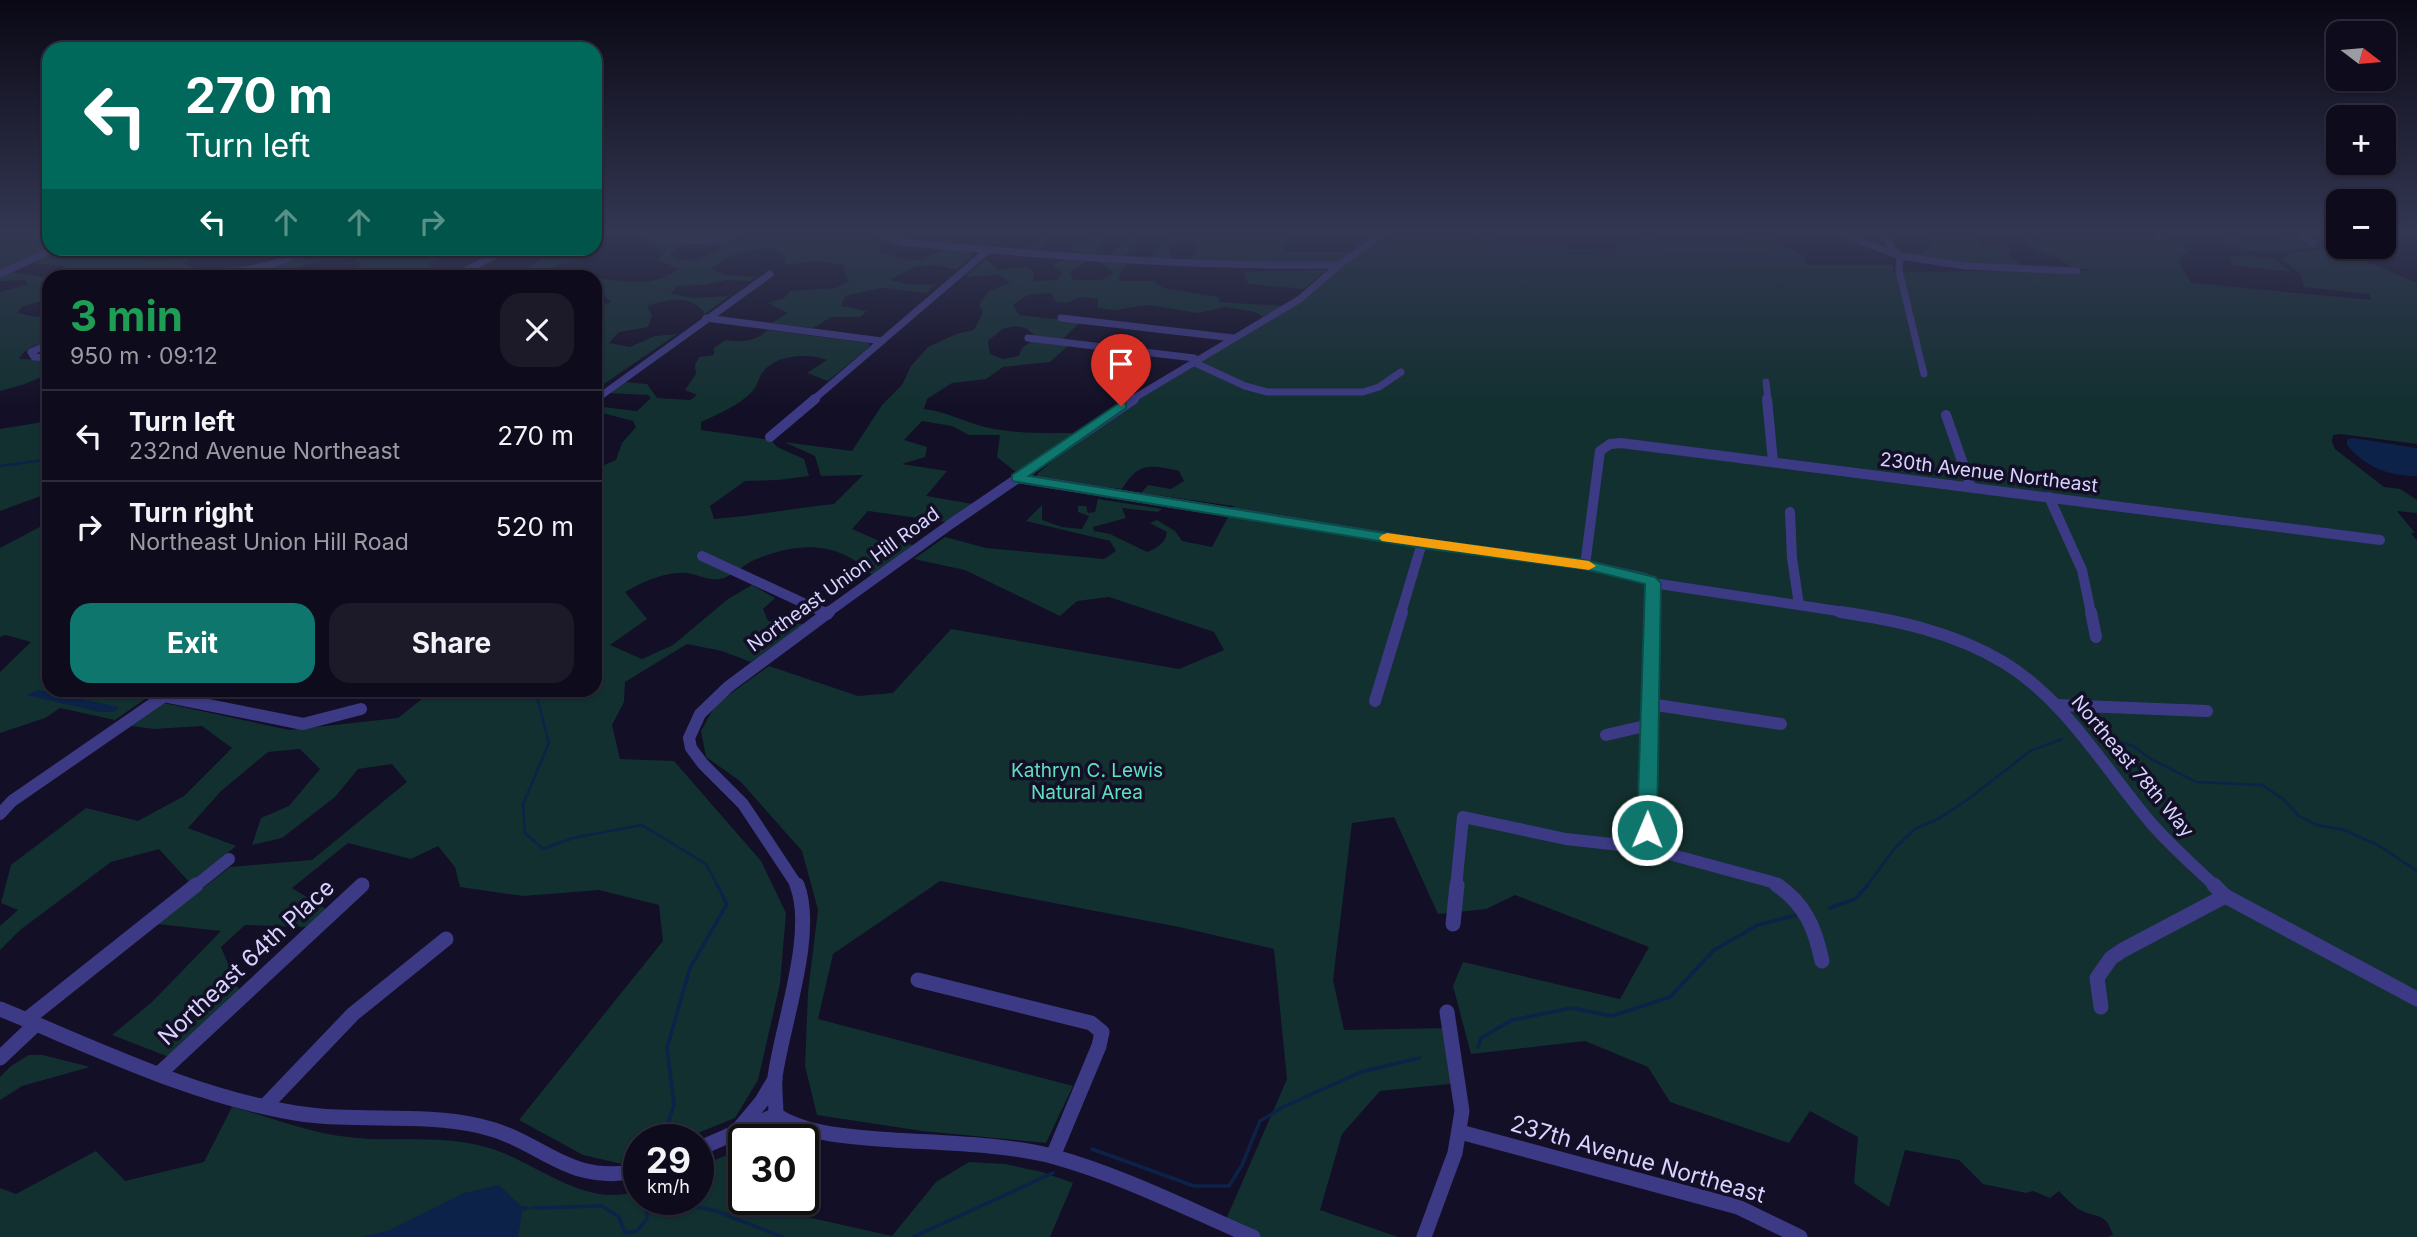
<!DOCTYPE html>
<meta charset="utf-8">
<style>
:root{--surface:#0e0b1c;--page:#1c1929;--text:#f1f3f6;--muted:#9b9ba3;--line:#2e2b3b;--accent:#0f766e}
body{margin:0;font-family:Inter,sans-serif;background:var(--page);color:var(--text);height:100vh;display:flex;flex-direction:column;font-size:26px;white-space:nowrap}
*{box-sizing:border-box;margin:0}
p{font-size:23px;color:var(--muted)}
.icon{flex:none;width:38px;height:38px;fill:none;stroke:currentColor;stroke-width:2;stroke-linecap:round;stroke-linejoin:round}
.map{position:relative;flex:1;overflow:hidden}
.sheet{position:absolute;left:42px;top:270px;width:560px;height:427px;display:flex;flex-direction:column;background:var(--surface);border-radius:21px;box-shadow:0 2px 5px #0004,0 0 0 2px var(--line)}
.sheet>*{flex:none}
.guide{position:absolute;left:42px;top:42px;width:560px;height:214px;border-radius:21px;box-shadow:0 2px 5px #0004,0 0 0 2px var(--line);background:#00695c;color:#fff;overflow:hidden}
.needle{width:46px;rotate:106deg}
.buttons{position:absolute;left:2326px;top:21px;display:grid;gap:14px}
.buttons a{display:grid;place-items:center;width:70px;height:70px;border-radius:14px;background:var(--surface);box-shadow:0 2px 5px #0004,0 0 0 2px var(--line);font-size:35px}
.speed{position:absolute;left:623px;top:1124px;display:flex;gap:14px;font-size:35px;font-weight:700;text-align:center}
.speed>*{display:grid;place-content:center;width:91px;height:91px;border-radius:50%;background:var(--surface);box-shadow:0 2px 5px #0004,0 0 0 2px var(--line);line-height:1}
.speed small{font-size:18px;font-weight:400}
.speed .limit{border:4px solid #111;border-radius:10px;background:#fff;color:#111}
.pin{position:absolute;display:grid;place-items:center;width:60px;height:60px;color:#fff;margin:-72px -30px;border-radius:50% 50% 50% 0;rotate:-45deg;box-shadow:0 0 7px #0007}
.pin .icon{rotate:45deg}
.me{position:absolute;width:77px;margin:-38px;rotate:1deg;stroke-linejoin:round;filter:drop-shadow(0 0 5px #0008)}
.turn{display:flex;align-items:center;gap:24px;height:147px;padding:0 28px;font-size:32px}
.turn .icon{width:91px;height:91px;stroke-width:2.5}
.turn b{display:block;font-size:49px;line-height:60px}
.lanes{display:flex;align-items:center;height:66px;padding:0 28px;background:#0003;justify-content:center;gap:35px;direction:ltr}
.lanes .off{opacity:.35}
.round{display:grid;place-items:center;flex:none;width:74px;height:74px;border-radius:21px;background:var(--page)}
.summary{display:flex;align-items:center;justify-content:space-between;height:119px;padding:0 28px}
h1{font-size:42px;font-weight:700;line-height:52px;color:#1e9e55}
.action{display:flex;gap:14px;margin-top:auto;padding:14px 28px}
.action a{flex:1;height:80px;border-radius:21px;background:var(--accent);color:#fff;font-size:28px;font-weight:700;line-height:80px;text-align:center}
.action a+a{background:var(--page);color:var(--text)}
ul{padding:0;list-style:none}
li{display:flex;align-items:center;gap:21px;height:91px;padding:0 28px;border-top:2px solid var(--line)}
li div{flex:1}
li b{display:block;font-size:26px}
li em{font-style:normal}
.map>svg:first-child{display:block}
.green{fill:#12302f}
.water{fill:#0c2248}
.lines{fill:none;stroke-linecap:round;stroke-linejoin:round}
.stream-far2{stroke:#0c2248;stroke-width:2}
.stream-far1{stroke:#0c2248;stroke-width:2.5}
.stream{stroke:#0c2248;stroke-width:3.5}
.minor-far3{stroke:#3d3a85;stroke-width:7}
.minor-far2{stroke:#3d3a85;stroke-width:10}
.minor-far1{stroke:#3d3a85;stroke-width:12}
.minor{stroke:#3d3a85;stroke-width:15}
.route{fill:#0f766e;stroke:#0a4d48;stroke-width:2}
.slow{fill:#f59e0b}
.labels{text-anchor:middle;stroke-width:7;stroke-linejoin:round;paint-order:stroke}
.street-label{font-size:19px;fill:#d9d4ff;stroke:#130f26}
.park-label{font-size:19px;fill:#5fe0c0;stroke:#130f26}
.near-street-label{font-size:23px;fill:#d9d4ff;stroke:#130f26}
</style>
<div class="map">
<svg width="2417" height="1237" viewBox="0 0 2417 1237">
<rect width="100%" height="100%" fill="#130f26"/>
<g class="green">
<polygon points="0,234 49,234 49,248 0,271"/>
<path d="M742,234h134l8,4 -6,13 22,8 22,1 23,-11 26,2v6l-15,13c-30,-9 -40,-6 -66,10l15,4 30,1 -9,8 -45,-5 -36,8 -4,10 26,5 -7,6h-29l-18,11 -41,-5 16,-10 -20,-10 16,-5 6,-7 46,-3 13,-7 -7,-16 -23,-4 -34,4v-8l-11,-9c-25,1 -44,5 -63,21l16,6 29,2 -6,4 -24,-1 -21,5 -28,1 -6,8 23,4 35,-2 -24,18c-14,-21 -38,-14 -58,-8l5,9 -4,12 -29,5 -10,11 21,4 25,-11 22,-2 -82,56v-52l8,-5 -5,-7 -3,1v-18l16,-7 -10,-10h-6v-14c32,4 55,10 84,-9l-21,-9 9,-10 -25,-6 11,-6 32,3 -15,14c24,11 32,5 53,-9l-8,-1z"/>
<path d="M1032,234h260l2,8 -9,3 -1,7h66l-15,11 -148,-2 9,-9 1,-8 -19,-3 -9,5 2,13 -21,-1 16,-19 -15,-2 -21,8 -1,7 -5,4 -15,-1 16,-13 -6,-5 -17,4 -7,13 -26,-4 12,-7v-6c-17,-1 -30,-1 -41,12h-13l11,-11z"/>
<path d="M1391,234h64l25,4 -4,-4 25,5 8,6 45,2 2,-3 16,3 -5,2 46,2 5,-12 18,1 -49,-6h71l-1,9c29,-3 55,6 83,0l3,-9h35l3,3 -7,5 28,13 6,10h85v7l133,-1 52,4 -2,-3 21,-2 -25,-2 -10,-8 -32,-13 -13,-12 -6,-1h140l3,4c15,-1 26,2 34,14l-7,4 -2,6 12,21 181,17 -3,-6 -65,-7 -3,-13 -19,-15 10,-6 27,-3 1,-3 22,9 19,3 56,24v161l-77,-10 -7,1 -1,7 3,7 49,38 16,2 17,11v13l-20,-2 18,22h-4l6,8v696h-310l6,-2c-8,-24 -15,-16 -33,-25 -7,-4 -15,-13 -21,-19l-9,7 -17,-7 -7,2 -43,-9 -24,-24 -54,-10 -16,57 -35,-24 4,-46 -48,-26 -21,32 -119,-41 -22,-35 -63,-26 -114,13 -18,-68 10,-24 157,37 29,-52 -134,-52 -29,14 -48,5 -44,-97 -42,6 -19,157 11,50 105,-2 11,55 -80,8 -38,43 -22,76 78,27h-145l-29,-13 63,-145 -13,-130 -95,-22 -239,-46 -107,73 -15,65 255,67 -27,57 -124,-12 -105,-16 -12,-49 3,-74 10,-82 -16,-59 -62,-70 -34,-24 -5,-26 15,-27 53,-38 89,30 35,-3 58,-64 228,40 45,-19 -10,-18 -105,-35 -32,4 -17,15 -95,-46 -51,-11 31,-22 41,11 118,11 12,-8 -6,-10 -84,-20 16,-16v15l20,7 20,2 7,-13 -11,-4v-6h8l2,7 7,-1 3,-13 64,10 -4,3 -36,-4 4,10 -33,9 1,4 16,3 37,18c10,-4 18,-8 20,-20l-17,-9 7,-3 18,11 7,10 30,6 22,-41 -93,-13 7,-8 23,4 13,-8 -5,-10c-30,-7 -41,-8 -57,18l-84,-10 -1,-5 66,-55 175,-106 90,-69 8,1z"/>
<polygon points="1933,234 1978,234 1978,242 1983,247 2006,246 2011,250 2007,255 2025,268 1978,266 1897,252 1919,254 1931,248 1927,239"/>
<path d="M2211,234h20l27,7 22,-3v-4h20l12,11 -3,3c-41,5 -57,7 -97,-11z"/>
<path d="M107,248l53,1 -18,7c16,12 38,-5 57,-4l-16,11c24,12 44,0 69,4l-46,9h-51l2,-3 -19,-2 -35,5h-54v23l-28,8 -3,6 19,4 12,-2v26c-11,3 -25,7 -30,18l30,1v14l-27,11 -22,6v-99l28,-8 -3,-4 -25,1v-5l11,-4 31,5 20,-6 3,-5 -33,-3 27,-12z"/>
<polygon points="325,249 384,249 380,253 401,257 424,249 463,249 427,264 436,269 459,270 447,276 430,271 408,276 313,276 344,273 362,265 354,259 322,260 273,275 256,272"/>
<polygon points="562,249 585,249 577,252 585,258 558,264 547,273 558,276 512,276"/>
<polygon points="2233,256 2273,258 2290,272 2232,265 2229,259"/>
<path d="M986,259l13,11 28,-3 7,6 -1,8 25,-1 4,-7 -9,-8 13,-6 23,1 -19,12 3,8h29l12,-7 -17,-12 31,2 -9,12v6h34l10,7 55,9 2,5 62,4 -18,11 -9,-5 -30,-5 -27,6 -50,-8 -34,5 -16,-2v-9l-17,-2 -14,6 -11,-1 -5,-9 -23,2 -15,10 6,10 61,7 -17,17 -28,-3 -9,-8 -11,-2 -13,3 -14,12 2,13 13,5 16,-3 3,-8 10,-7 37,4 -19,17 -47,5 -17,12 -34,4 -25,16 -3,10c22,3 37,11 57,17 30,8 62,7 92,7l-56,40 -20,-16 3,-22h-31l-17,-9 -30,-5 -18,19 23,7 -2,10 -23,7 45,7 -21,25 47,8 -26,18 -79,-11 -16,18 25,11 37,5 -42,30c-34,-36 -77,-33 -120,-14 -10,5 -22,17 -33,18 -10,2 -23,-5 -32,-6 -22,-2 -44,9 -62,19l22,27 -37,26 32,14 31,-14 55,-46 24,-14 23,13 -12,11 5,12 35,3 -52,38 -29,-11 -35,-7 -62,38 -1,20 -12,23 8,34 54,2 87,100 25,52 -6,71 -22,96 -23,38 -52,21h-44v19l-17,6 -39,-9 -64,-35 144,-179 -4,-36 -60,-15 -76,6 -63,-9 -5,-20 -17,-21 -27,13 -63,-16 -56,45 34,21 -20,18 -61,-2 -24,22 19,45 -71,65 -57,-22 40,-33 69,-71 -64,-7 73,-57 82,-7 95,-78 -15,-18 -34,5 -23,28 -53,41 -30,7 9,-27 28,-12 31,-37 -20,-20 -32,3 -47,39 -33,37 48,18 -46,37 -31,-34 -48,13 -91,68 -20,20v-24l18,-16 -17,-7 10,-38 75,-57 52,13 46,-25 48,-48 -30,-22 -48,3 -23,-3 33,-23 125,27 109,-12 29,-23 1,-5h167v-221l21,-9 6,-17 14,-16 -3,-6 -38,-10v-5l42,5 14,-13 -3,-3 -39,-2 16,-11 22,2 10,14 33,2 7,-5 -12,-5 11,-16 -1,-9 4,-8 15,-2v-7l12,-8c16,3 30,1 42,-10l100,13 2,3 -42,35 -21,-8 20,-13c-19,-7 -52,-6 -65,13 -4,6 -5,14 -10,19 -14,14 -34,22 -51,30v8l70,10 6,7 27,12 5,17 -31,4 -33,1 -35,25 4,13c41,-3 80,-11 120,-15l29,-29 -42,1 -6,-20 -31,-14 68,9 30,-46 20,-20 9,-19 17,-19 28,-13 18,-4 9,-18 -4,-7 10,-14 21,-8 -11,-8 -34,2z"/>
<polygon points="1326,270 1304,289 1248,284 1244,272"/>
<polygon points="49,421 49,493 0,511 0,429"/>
<polygon points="49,522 49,690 158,690 115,720 60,708 45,718 0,733 0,672 31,642 6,635 0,637 0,548"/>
<polygon points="29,1055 43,1055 90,1067 22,1086 0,1100 0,1077 11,1066"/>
<path d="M232,1107c35,9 72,24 108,29 50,8 100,-3 149,12 46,13 98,63 150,42v9h59v-32l46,-19v51h26l28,16 94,21 44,-54 33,-20 36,2 37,8 31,11 -23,54h-1050v-49l16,6 80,-43 29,30 79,-19z"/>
</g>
<g class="water">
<path d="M2353,438l64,10v28c-30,0 -51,-9 -70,-31v-6z"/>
<polygon points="38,690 119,707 115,712 100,712 26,695"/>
<polygon points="499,1185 521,1206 534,1208 522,1211 518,1237 361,1237 387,1231 464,1193"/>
</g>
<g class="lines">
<polyline class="stream-far2" points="1481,238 1489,244 1502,247 1545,247 1574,253 1606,254 1622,250 1648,250 1680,254 1806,258"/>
<g class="stream-far1">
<polyline points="0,466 49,459"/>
<polyline points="535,690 549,743 523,804 525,833 543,849 573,838 642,825 706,864 718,887"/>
<polyline points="2106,737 2133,746 2151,759 2196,782 2262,785 2283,799 2299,816 2317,825 2344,830 2378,845 2417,871"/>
<polyline points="1866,887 1895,848 1915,829 1938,819 1970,798 2030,751 2062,739"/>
</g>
<g class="stream">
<polyline points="1830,908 1855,899 1868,885"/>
<polyline points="1478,1047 1481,1038 1512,1020 1572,1008 1612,1016 1670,997 1714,950 1758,925 1797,915"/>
<polyline points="663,1139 674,1105 667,1048 690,968 727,904 717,885"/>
<polyline points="1092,1149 1194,1186 1229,1186 1242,1165 1260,1121 1283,1107 1361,1072 1419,1058"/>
<polyline points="659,1199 676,1204"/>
<polyline points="693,1206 716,1211 782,1237"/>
<polyline points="534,1208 602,1206 619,1217 625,1233 637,1231 647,1219 646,1199"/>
<polyline points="913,1237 1053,1173"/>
</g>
<g class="minor-far3">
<path d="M638,234c32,4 67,13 98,0"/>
<path d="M882,234l20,8c146,14 291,25 437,23"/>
<polyline points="1842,234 1900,256 1966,266 2077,271"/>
<polyline points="1884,234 1892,249 1900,256 1899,270 1924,374"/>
<polyline points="2157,234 2159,236"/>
<polyline points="2303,234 2313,244"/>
<polyline points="0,274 56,248"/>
<polyline points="218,276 273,264 318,248"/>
<polyline points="455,276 510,248"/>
<polyline points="706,318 882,341"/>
<polyline points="1061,318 1234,338"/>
<polyline points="1028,338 1194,358 1193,362 1245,386 1267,392 1363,392 1379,387 1401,372"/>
<polyline points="49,344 31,352 34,357 49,358"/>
<polyline points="1766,382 1768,400"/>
<polyline points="595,400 770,274"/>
<polyline points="813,400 988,250"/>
<polyline points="1131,400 1300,299 1339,265 1382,234"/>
</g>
<g class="minor-far2">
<polyline points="1767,399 1773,462"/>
<polyline points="1946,415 1971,487"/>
<polyline points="770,437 815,399"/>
<polyline points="1017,478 1422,543 1585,565 1645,578 1653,583 1851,613"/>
<polyline points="2049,497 2082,570 2091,613"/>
<polyline points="1790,512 1792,558 1799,605"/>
<polyline points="702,556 825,613"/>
<polyline points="1585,565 1600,451 1610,444 1621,443 2380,540"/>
<polyline points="827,613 952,523 1134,399"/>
<polyline points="1401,613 1422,543"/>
<polyline points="1652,613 1653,583"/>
</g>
<g class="minor-far1">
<polyline points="822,612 827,614"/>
<path d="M1840,612c56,8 113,20 163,50 63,38 101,106 148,161 19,22 43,43 65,64"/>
<polyline points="2091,612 2096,637"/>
<polyline points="164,696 303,724 361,709"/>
<polyline points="1375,701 1402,612"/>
<polyline points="1650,704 1781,724"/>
<polyline points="2057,705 2207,711"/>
<polyline points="1606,735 1649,725"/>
<polyline points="0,814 12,801 173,690"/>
<polyline points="1647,848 1652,612"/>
<polyline points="194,887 229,859"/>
<polyline points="360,887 363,884"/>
<polyline points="798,887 743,804 703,764 691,748 689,738 700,714 728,687 829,612"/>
<polyline points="1456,887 1463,817 1566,839 1647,848 1772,882 1779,887"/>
</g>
<g class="minor">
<path d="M1777,885c28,19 38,43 45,76"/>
<polyline points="2214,885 2225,896 2417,999"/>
<polyline points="1453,924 1457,885"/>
<polyline points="918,980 1091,1023 1102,1032 1099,1046 1053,1156"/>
<polyline points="2101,1007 2097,978 2111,958 2123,950 2225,896"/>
<path d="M0,1009c96,39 192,87 295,104 61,10 124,-1 185,13 65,15 84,59 159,45"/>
<polyline points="26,1020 196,885"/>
<polyline points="0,1058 36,1024"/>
<polyline points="160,1073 362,885"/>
<polyline points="265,1106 353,1014 446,939"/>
<path d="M776,1115c0,-12 -2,-26 -1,-38 7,-52 41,-144 22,-192"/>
<path d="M776,1115c30,19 68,21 103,24 52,4 126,4 176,18 68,19 133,52 198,80"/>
<polyline points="737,1131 762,1101 775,1079"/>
<polyline points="1460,1132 1738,1207 1800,1237"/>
<polyline points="698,1149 776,1115"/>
<polyline points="1424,1237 1455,1153 1462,1111 1447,1012"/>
</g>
</g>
<linearGradient id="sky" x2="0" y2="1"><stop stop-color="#0a0815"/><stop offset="0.57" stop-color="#333752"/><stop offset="1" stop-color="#333752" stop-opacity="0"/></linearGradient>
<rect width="2417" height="407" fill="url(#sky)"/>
<polygon class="route" points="1121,402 1126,403 1126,408 1029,476 1422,539 1585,560 1655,577 1661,583 1657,830 1654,835 1640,835 1637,830 1645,584 1585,569 1422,548 1012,481 1012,475"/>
<polygon class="slow" points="1387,533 1589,561 1596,566 1589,570 1382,541 1379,538 1382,535"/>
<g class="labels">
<g class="street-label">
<text transform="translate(1989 472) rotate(7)" y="7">230th Avenue Northeast</text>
<text transform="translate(843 579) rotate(-36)" y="7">Northeast Union Hill Road</text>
<text transform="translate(2133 766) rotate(50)" y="7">Northeast 78th Way</text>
</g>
<g class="park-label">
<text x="1087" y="777">Kathryn C. Lewis<tspan x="1087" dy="22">Natural Area</tspan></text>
</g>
<g class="near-street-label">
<text transform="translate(246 962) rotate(-43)" y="8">Northeast 64th Place</text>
<text transform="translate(1638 1159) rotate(16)" y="8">237th Avenue Northeast</text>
</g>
</g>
</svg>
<div class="buttons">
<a><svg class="needle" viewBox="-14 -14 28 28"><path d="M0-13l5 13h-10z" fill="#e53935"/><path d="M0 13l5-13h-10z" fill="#9b9ba3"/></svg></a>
<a>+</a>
<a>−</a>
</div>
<div class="speed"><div>29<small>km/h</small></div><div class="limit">30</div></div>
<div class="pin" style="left:1121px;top:406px;background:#d93025"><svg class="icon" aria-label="arrive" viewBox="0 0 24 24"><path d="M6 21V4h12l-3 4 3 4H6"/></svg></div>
<svg class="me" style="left:1647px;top:830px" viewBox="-20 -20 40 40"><circle r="17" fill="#0f766e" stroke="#fff" stroke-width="3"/><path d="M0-11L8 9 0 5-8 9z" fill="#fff"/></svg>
<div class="guide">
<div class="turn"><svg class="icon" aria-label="left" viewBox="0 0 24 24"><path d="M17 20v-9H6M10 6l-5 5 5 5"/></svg><div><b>270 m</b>Turn left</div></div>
<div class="lanes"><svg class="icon" aria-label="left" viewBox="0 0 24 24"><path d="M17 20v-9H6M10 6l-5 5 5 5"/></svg><svg class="icon off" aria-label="ahead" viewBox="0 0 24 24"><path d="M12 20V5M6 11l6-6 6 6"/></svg><svg class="icon off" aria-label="ahead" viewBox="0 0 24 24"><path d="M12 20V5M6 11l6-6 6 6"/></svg><svg class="icon off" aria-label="right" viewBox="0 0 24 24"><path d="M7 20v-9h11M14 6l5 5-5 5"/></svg></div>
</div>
<section class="sheet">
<div class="summary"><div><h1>3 min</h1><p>950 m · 09:12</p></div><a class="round"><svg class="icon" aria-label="close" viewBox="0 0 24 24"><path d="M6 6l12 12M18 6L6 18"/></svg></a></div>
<ul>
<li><svg class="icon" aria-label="left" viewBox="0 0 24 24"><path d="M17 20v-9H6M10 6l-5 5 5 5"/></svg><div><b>Turn left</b><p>232nd Avenue Northeast</p></div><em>270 m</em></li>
<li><svg class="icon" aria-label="right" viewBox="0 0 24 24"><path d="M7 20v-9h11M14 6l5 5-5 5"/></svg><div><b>Turn right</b><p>Northeast Union Hill Road</p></div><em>520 m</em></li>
</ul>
<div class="action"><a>Exit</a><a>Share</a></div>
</section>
</div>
